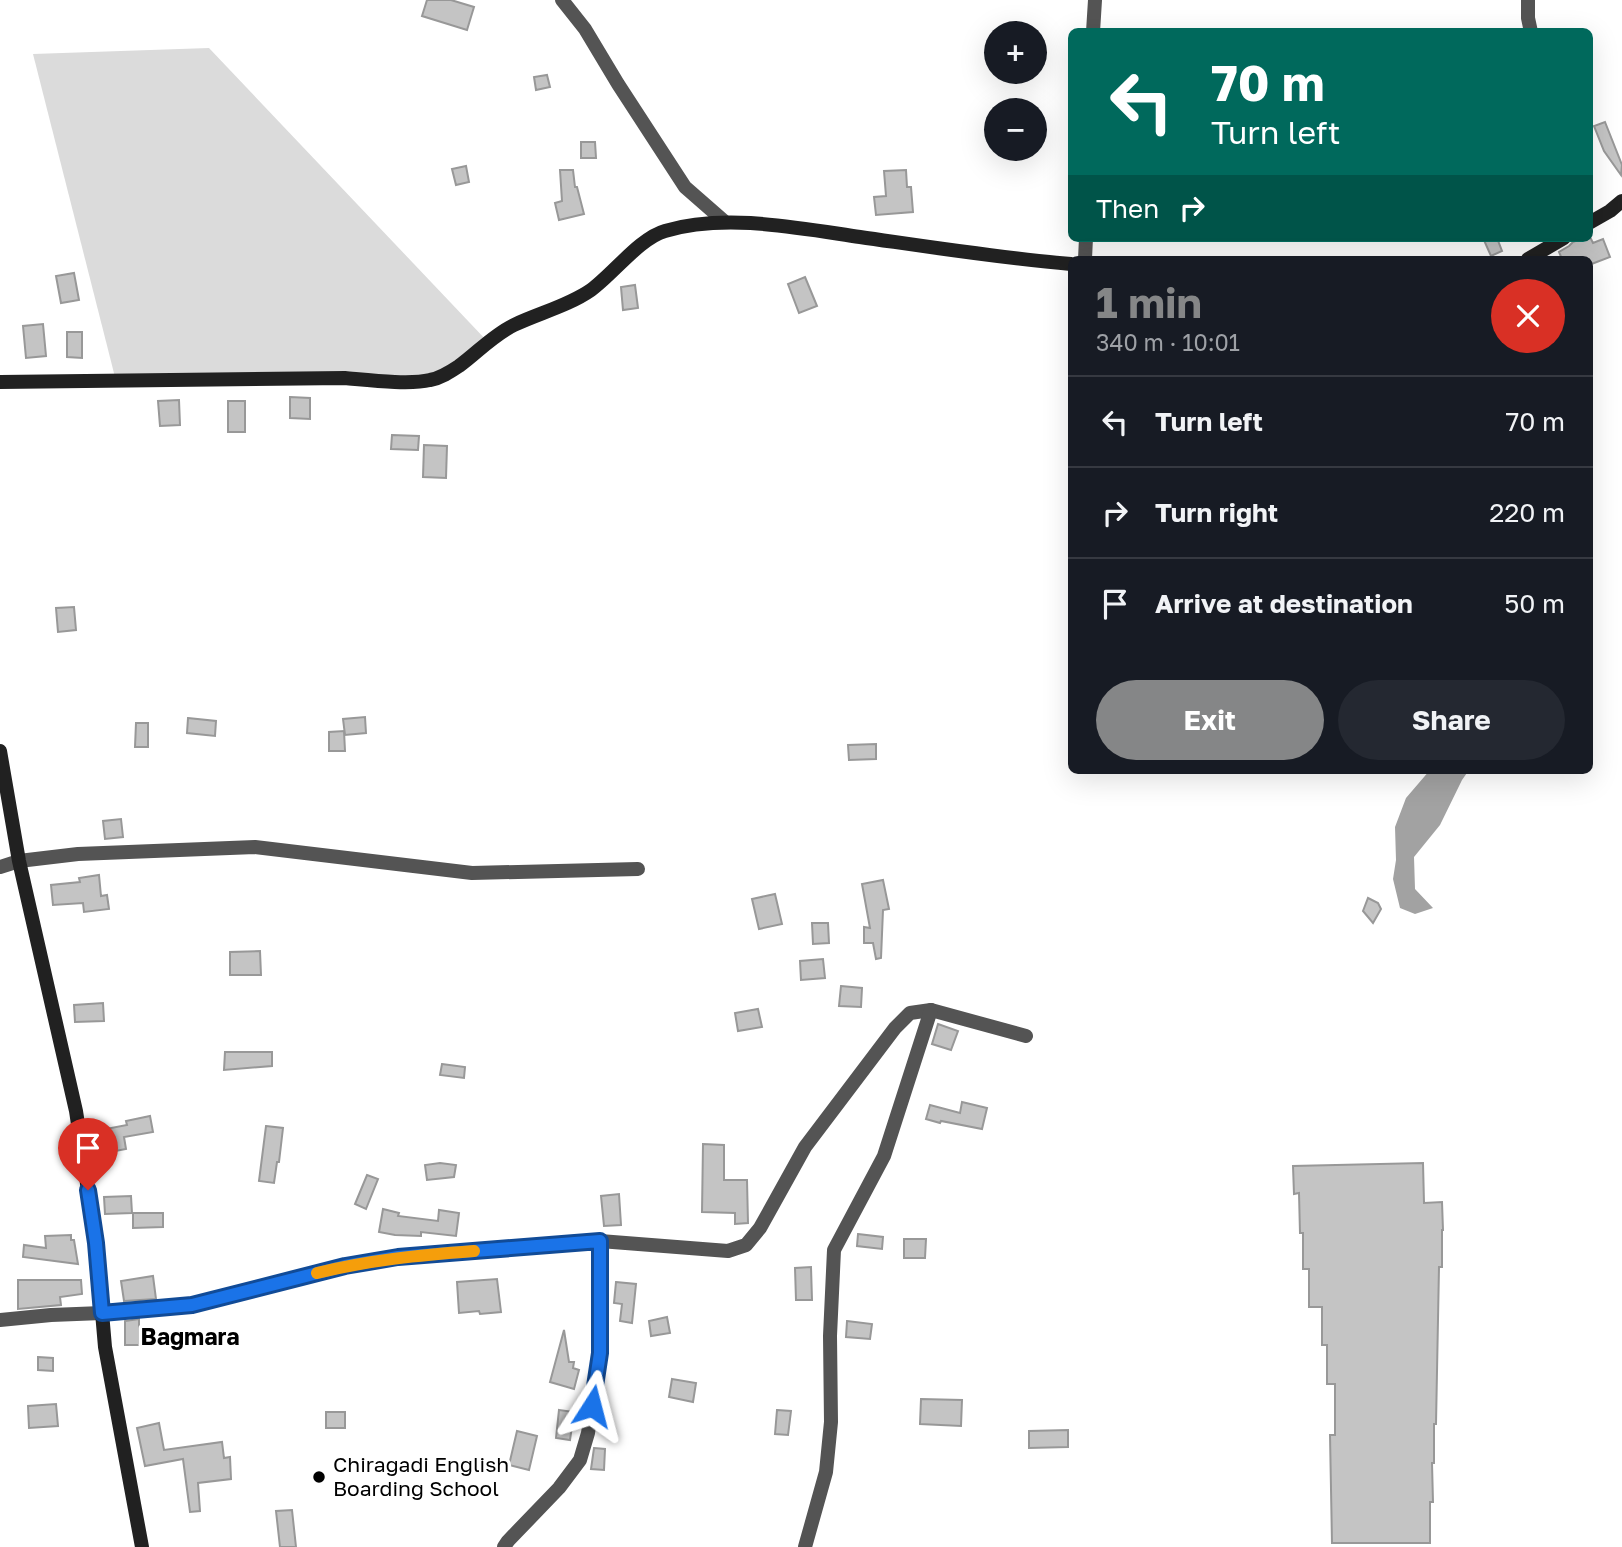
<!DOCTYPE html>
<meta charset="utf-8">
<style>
:root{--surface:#171b24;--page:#242831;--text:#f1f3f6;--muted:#9ea1a6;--line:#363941;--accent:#858687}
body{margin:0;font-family:"Golos Text",sans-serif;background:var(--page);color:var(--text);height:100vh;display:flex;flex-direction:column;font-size:26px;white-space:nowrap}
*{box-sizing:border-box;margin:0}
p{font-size:23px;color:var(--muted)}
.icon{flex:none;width:38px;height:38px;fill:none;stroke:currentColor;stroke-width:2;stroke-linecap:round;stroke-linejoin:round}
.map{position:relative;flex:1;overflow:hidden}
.details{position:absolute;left:1068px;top:256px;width:525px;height:518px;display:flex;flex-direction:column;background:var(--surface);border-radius:10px;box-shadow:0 7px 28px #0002}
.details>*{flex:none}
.banner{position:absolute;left:1068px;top:28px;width:525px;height:214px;border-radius:10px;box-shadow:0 7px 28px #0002;background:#00695c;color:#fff;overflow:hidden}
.tools{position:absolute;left:984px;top:21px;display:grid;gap:14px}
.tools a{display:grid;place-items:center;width:63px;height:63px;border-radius:50%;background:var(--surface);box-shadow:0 7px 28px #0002;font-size:35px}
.pin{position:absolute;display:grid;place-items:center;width:60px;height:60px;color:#fff;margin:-72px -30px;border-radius:50% 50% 50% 0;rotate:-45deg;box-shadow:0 0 7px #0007}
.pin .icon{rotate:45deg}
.me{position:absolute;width:77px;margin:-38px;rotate:9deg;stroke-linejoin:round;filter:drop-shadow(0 0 5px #0008)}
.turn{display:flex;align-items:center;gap:24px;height:147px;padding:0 28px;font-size:32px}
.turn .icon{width:91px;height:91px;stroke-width:2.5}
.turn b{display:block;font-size:49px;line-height:60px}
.then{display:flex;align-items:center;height:66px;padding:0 28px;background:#0003;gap:14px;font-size:26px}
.round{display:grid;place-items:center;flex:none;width:74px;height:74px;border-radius:37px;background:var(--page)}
.headline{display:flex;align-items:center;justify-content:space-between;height:119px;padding:0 28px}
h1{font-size:42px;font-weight:700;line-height:52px;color:var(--accent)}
.primary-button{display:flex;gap:14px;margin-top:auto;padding:14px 28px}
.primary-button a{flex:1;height:80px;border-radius:42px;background:var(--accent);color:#fff;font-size:28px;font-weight:700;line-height:80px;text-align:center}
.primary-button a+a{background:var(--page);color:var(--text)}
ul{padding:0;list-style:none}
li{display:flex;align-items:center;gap:21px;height:91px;padding:0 28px;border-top:2px solid var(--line)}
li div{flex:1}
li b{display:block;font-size:26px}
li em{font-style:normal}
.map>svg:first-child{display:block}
.green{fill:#dbdbdb}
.water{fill:#a2a2a2}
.building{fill:#c4c4c4;stroke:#989898;stroke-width:2}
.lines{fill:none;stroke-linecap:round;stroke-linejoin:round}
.minor{stroke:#545454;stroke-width:14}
.secondary{stroke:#212121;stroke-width:14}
.route-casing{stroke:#114b97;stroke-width:18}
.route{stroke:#1a73e8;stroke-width:12}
.slow{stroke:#f59e0b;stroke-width:12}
.poi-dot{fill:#000;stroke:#fff;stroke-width:2.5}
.labels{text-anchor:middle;stroke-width:7;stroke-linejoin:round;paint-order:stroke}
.poi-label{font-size:21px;fill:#000;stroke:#fff;text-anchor:start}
.neighbourhood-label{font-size:23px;font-weight:bold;fill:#000;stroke:#fff}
</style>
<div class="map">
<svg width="1622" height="1547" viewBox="0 0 1622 1547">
<rect width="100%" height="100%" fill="#fff"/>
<polygon class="green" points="209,48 488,342 445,375 116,381 33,54"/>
<polygon class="water" points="1430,770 1469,770 1462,780 1440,825 1414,857 1415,889 1433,908 1415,914 1400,908 1393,879 1396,860 1395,827 1406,798"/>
<g class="building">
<polygon points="427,0 451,0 474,7 467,30 422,16"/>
<polygon points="547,75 550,87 536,90 534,77"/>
<polygon points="1605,122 1622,165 1621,175 1604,151 1594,126"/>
<polygon points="581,142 595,142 596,158 581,158"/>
<polygon points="466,166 469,182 456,185 452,169"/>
<polygon points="560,170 573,170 575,187 577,187 584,214 559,220 555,203 562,201"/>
<polygon points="906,170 907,187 911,187 913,212 876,215 874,197 886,196 884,171"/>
<polygon points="1589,235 1593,243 1603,239 1610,257 1589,265 1589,259 1562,259 1559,252 1569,246 1573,242 1583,238 1589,238"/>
<polygon points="1483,238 1497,238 1502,251 1491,256"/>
<polygon points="74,273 79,300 61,303 56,276"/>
<polygon points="805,277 817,306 799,313 788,284"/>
<polygon points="635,285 638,308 623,310 621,287"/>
<polygon points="43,324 46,356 26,358 23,326"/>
<polygon points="67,332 82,332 82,358 67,357"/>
<polygon points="290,397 310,398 310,419 290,418"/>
<polygon points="179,400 180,425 160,426 158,401"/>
<rect x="228" y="401" width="17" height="31"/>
<polygon points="392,435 419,436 418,450 391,449"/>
<polygon points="424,445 447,446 446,478 423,477"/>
<polygon points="74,607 76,630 58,632 56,608"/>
<polygon points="365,717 366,733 345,735 343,719"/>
<polygon points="188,718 216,721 215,736 187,733"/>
<polygon points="136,723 148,723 148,747 135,747"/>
<polygon points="344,731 345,751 329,751 329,732"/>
<polygon points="876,744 876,759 849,760 848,745"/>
<polygon points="121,819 123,837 105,839 103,821"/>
<polygon points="99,875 101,896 107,895 109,909 84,912 83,903 53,905 51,885 80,882 79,878"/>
<polygon points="883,880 889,909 883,910 881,958 876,959 873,943 864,943 864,927 870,928 862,884"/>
<polygon points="775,894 782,924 759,929 752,899"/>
<polygon points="1368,898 1378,903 1381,909 1373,923 1363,911"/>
<polygon points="812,923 828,923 829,943 813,944"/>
<polygon points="260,951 261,975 230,975 230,952"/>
<polygon points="823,959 825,978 801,980 800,961"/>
<polygon points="841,986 862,988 861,1007 839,1006"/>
<polygon points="103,1003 104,1021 75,1022 74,1005"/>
<polygon points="758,1009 762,1027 738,1031 735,1013"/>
<polygon points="938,1024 958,1031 951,1050 932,1044"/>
<polygon points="225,1052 272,1052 272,1066 224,1070"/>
<polygon points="442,1064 465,1067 464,1078 440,1075"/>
<polygon points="962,1102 987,1108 982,1129 941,1121 940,1123 926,1119 930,1105 960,1113"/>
<polygon points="150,1116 153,1132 124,1137 126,1149 94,1155 90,1132 127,1125 126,1121"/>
<polygon points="266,1126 283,1128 279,1162 277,1162 274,1183 259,1181"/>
<polygon points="703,1144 724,1145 724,1180 747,1180 748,1223 735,1224 735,1213 702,1212"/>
<polygon points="440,1163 456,1165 454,1177 427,1180 425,1165"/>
<polygon points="1423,1163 1424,1203 1442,1202 1443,1230 1442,1230 1442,1267 1439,1267 1436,1424 1434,1424 1434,1463 1432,1463 1433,1502 1430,1502 1430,1543 1332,1543 1330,1435 1335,1435 1335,1384 1327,1384 1327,1345 1322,1345 1322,1307 1309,1307 1309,1269 1303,1269 1303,1233 1300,1233 1299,1193 1294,1194 1293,1166"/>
<polygon points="367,1175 378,1179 366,1209 355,1204"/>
<polygon points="619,1194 621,1225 604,1226 601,1196"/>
<polygon points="131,1196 132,1213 105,1214 104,1197"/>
<polygon points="383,1209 399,1213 398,1216 438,1221 439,1210 459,1213 456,1236 421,1232 421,1236 395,1235 379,1232"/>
<polygon points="133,1213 163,1213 163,1227 133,1228"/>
<polygon points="858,1234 883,1237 882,1249 857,1246"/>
<polygon points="71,1235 71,1240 74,1240 78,1264 23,1257 24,1245 46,1248 45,1236"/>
<polygon points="904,1239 926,1239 925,1258 904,1258"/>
<polygon points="811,1267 812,1300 796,1300 795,1268"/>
<polygon points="153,1276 156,1299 124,1301 121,1281"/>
<polygon points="497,1279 501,1312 480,1314 479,1311 459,1313 457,1282"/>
<polygon points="18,1280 81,1280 82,1294 60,1297 61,1305 18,1309"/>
<polygon points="616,1282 636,1284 632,1323 620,1321 622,1304 614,1303"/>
<polygon points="667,1317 670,1333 651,1336 649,1321"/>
<polygon points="139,1319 139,1345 125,1345 125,1321"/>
<polygon points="847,1321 872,1324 870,1339 846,1337"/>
<polygon points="564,1330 569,1362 574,1362 573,1368 579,1370 574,1389 550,1382"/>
<polygon points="38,1357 53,1358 53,1371 38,1370"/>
<polygon points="672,1379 696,1383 693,1402 669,1397"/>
<polygon points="921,1399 962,1400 961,1426 920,1424"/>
<polygon points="56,1404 58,1426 29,1428 28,1406"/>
<polygon points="559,1410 574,1412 570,1440 556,1438"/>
<polygon points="777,1410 791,1411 788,1435 775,1434"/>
<rect x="326" y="1412" width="19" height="16"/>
<polygon points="159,1423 164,1450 222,1442 224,1458 230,1457 231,1479 198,1483 200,1511 190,1512 183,1459 145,1466 137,1428"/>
<polygon points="1068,1430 1068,1447 1029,1448 1029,1431"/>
<polygon points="517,1431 537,1436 529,1470 509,1465"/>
<polygon points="594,1448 605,1449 604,1470 591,1469"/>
<polygon points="292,1510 296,1547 280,1547 276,1511"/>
</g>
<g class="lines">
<g class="minor">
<polyline points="562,0 585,29 618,84 685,187 725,222"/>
<polyline points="1528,0 1528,18 1531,32"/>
<polyline points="1093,32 1095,0"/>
<polyline points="1085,259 1086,238"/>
<polyline points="0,867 19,861 78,854 255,847 472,873 638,869"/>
<polyline points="0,1320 51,1315 102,1313 192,1305 345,1266 398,1257 600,1241 728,1251 746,1245 760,1228 805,1147 895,1028 910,1013 931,1010 1026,1036"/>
<polyline points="504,1547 508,1541 559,1488 580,1460 588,1433 600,1353 600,1241"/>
<polyline points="805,1547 826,1472 831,1422 830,1336 834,1250 884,1156 931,1010"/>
</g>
<g class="secondary">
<polyline points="1589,223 1610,211 1622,201"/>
<polyline points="1528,259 1564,238"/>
<path d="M0,382l345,-4c23,2 64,7 85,2 11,-2 20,-8 29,-14 18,-13 34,-31 55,-41 25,-12 54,-19 77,-35 22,-16 49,-52 74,-59 60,-18 134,-3 195,6 70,10 140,21 211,27"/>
<polyline points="0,751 19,861 76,1111 96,1243 105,1347 142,1547"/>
</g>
</g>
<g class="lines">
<defs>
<polyline id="route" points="88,1190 96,1243 102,1313 192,1305 345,1266 398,1257 600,1241 600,1353 592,1406"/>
</defs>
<use href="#route" class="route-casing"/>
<use href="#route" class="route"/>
<path class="slow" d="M317,1273c52,-13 104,-18 157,-22"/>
</g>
<circle class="poi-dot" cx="319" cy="1477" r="7"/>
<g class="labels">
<g class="poi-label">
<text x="333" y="1472">Chiragadi English<tspan x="333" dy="24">Boarding School</tspan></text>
</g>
<g class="neighbourhood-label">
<text x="190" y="1345">Bagmara</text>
</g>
</g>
</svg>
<div class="tools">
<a>+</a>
<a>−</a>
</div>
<div class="pin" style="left:88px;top:1190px;background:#d93025"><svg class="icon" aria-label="arrive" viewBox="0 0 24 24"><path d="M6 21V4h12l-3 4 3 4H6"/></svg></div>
<svg class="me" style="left:592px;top:1406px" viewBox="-20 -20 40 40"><path d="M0-17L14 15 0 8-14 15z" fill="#1a73e8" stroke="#fff" stroke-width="4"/></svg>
<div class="banner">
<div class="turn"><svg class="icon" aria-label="left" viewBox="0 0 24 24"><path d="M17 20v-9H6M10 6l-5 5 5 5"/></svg><div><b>70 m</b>Turn left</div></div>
<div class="then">Then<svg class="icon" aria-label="right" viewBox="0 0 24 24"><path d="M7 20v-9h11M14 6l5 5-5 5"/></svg></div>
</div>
<section class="details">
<div class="headline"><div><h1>1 min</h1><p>340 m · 10:01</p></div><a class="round" style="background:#d93025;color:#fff"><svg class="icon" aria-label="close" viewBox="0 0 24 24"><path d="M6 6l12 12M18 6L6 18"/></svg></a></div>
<ul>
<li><svg class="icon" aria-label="left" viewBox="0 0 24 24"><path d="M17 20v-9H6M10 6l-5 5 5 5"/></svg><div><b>Turn left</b></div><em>70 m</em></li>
<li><svg class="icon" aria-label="right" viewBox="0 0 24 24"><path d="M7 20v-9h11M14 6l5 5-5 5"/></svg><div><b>Turn right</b></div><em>220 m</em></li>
<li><svg class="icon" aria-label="arrive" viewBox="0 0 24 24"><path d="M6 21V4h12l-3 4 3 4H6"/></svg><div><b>Arrive at destination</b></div><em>50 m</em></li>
</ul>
<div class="primary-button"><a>Exit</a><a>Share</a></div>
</section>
</div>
